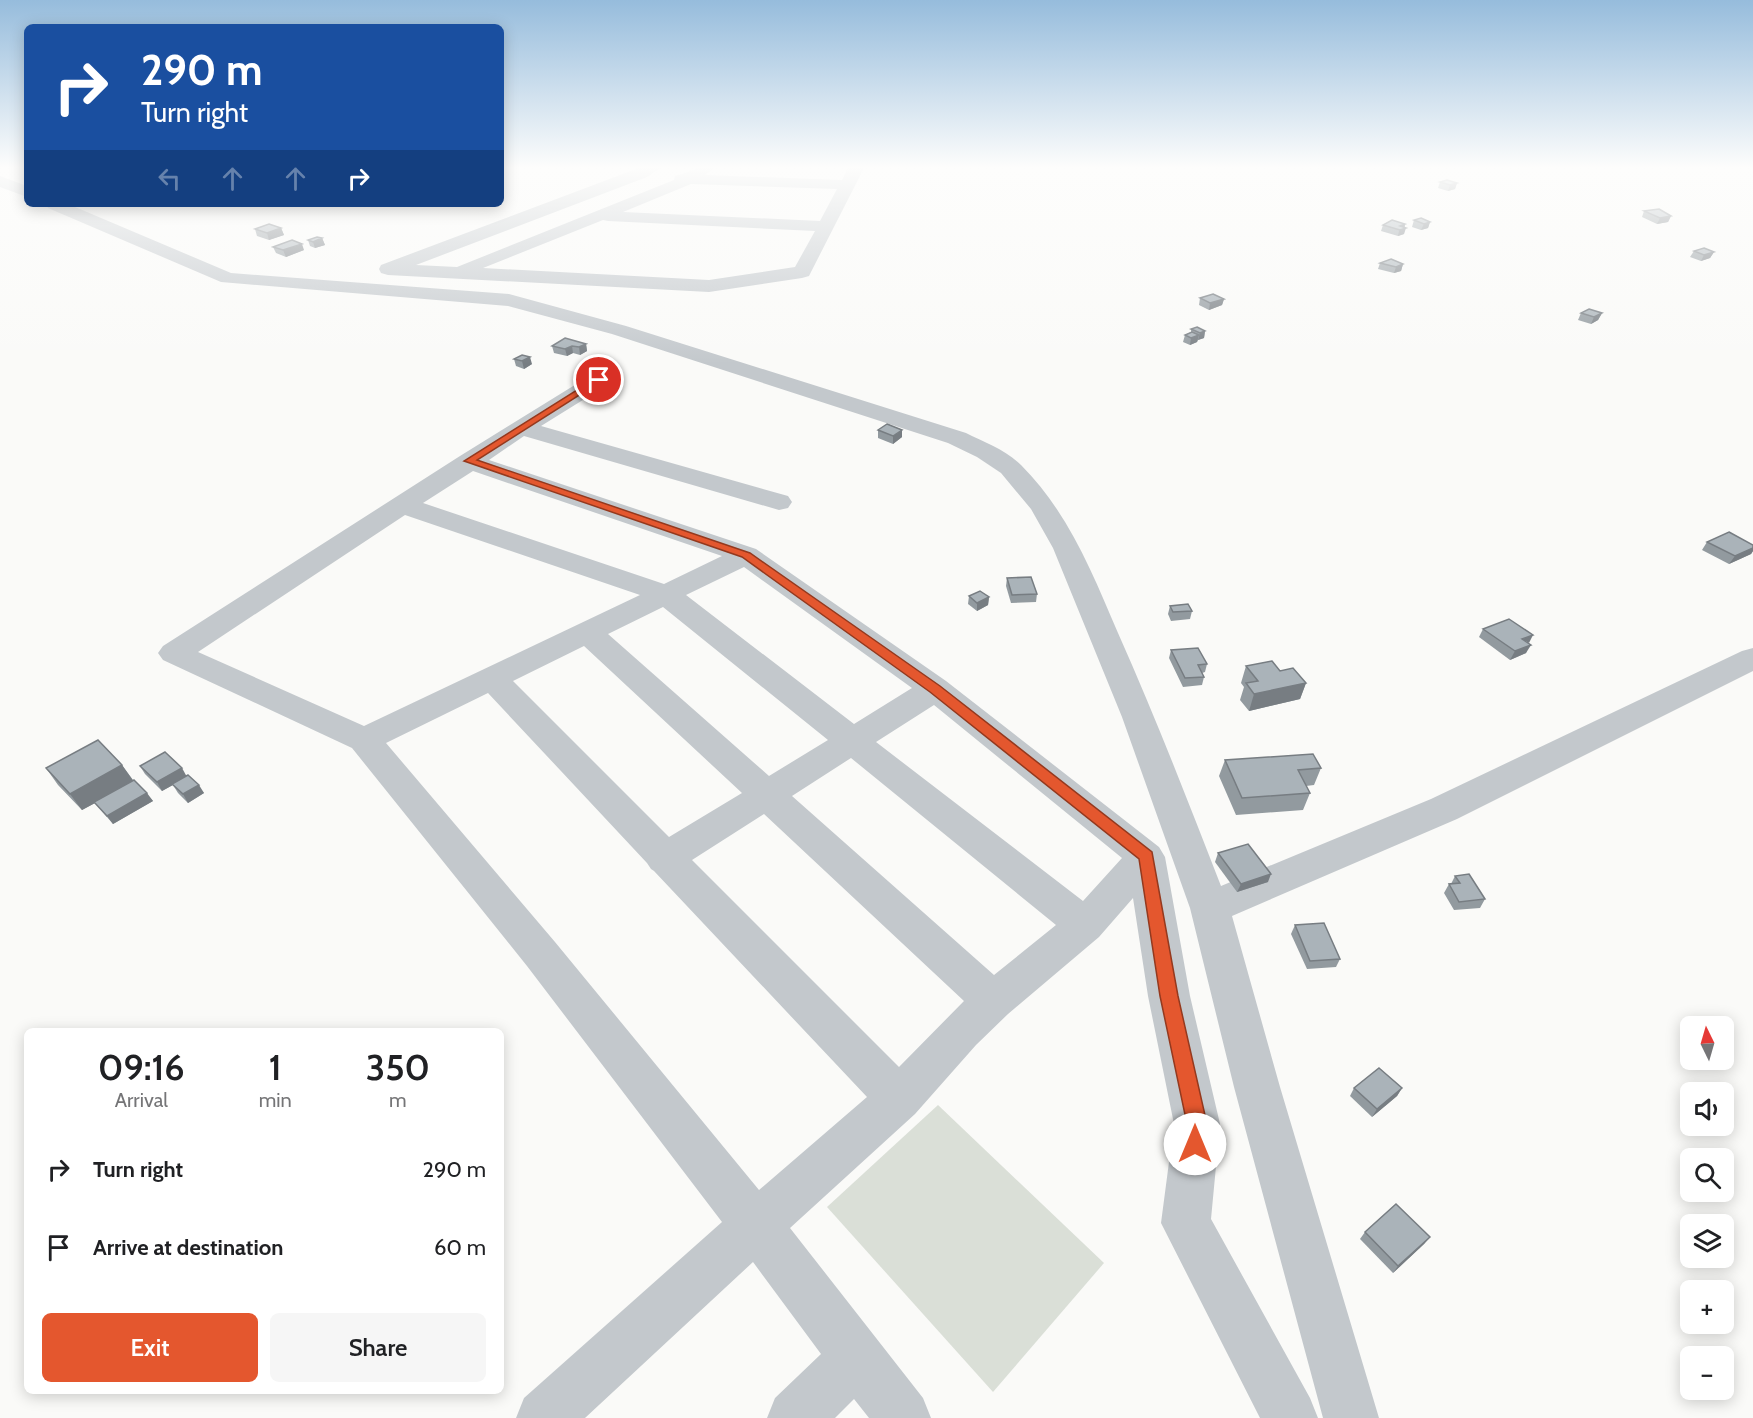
<!DOCTYPE html>
<meta charset="utf-8">
<style>
:root{--surface:#fff;--page:#f6f6f6;--text:#202124;--muted:#757577;--accent:#e4572e}
body{margin:0;font-family:Cabin,sans-serif;background:var(--page);color:var(--text);height:100vh;display:flex;flex-direction:column;font-size:22px;white-space:nowrap}
*{box-sizing:border-box;margin:0}
p{font-size:20px;color:var(--muted)}
.icon{flex:none;width:33px;height:33px;fill:none;stroke:currentColor;stroke-width:2;stroke-linecap:round;stroke-linejoin:round}
.map{position:relative;flex:1;overflow:hidden}
.sheet{position:absolute;left:24px;top:1028px;width:480px;height:366px;display:flex;flex-direction:column;background:var(--surface);border-radius:9px;box-shadow:0 3px 15px #0003}
.sheet>*{flex:none}
.guide{position:absolute;left:24px;top:24px;width:480px;height:183px;border-radius:9px;box-shadow:0 3px 15px #0003;background:#1a4fa0;color:#fff;overflow:hidden}
.needle{width:39px;rotate:355deg}
.buttons{position:absolute;left:1680px;top:1016px;display:grid;gap:12px}
.buttons a{display:grid;place-items:center;width:54px;height:54px;border-radius:9px;background:var(--surface);box-shadow:0 3px 15px #0003;font-size:30px}
.pin{position:absolute;display:grid;place-items:center;width:51px;height:51px;color:#fff;margin:-26px;border:3px solid #fff;border-radius:50%;box-shadow:0 2px 6px #0007}
.me{position:absolute;width:66px;margin:-33px;rotate:0deg;stroke-linejoin:round;filter:drop-shadow(0 0 4px #0008)}
.turn{display:flex;align-items:center;gap:21px;height:126px;padding:0 18px;font-size:27px}
.turn .icon{width:78px;height:78px;stroke-width:2.5}
.turn b{display:block;font-size:42px;line-height:51px}
.lanes{display:flex;align-items:center;height:57px;padding:0 18px;background:#0003;justify-content:center;gap:30px;direction:ltr}
.lanes .off{opacity:.35}
.eta{display:flex;justify-content:space-evenly;align-items:center;height:102px;text-align:center}
.eta b{font-size:36px;font-weight:600;line-height:42px}
.cta{display:flex;gap:12px;margin-top:auto;padding:12px 18px}
.cta a{flex:1;height:69px;border-radius:9px;background:var(--accent);color:#fff;font-size:24px;font-weight:600;line-height:69px;text-align:center}
.cta a+a{background:var(--page);color:var(--text)}
ul{padding:0;list-style:none}
li{display:flex;align-items:center;gap:18px;height:78px;padding:0 18px}
li div{flex:1}
li b{display:block;font-size:22px}
li em{font-style:normal}
.map>svg:first-child{display:block}
.green{fill:#dadfd7}
.lines{fill:none;stroke-linecap:round;stroke-linejoin:round}
.minor{fill:#c3c8cc;fill-rule:evenodd}
.wall{fill:#929a9f}
.shaded-wall{fill:#777d82}
.building{fill:#aab3b9;stroke:#777d82;stroke-width:1.5}
.route{fill:#e4572e;stroke:#94391e;stroke-width:1.5}
</style>
<div class="map">
<svg width="1753" height="1418" viewBox="0 0 1753 1418">
<rect width="100%" height="100%" fill="#fafaf8"/>
<polygon class="green" points="938,1105 1104,1263 993,1392 827,1207"/>
<g class="lines">
<g class="minor">
<path d="M644,166h19l-16,11 -231,88 41,2 217,-87 1,-4c18,-5 22,-10 42,-10l-12,9 137,5 7,-14h16l-54,106 -2,4 -7,2 -93,14 -321,-17 -7,-2 -2,-4 2,-4zM691,184l146,5 -17,32 -197,-9zM603,220l5,1 207,10 -20,36 -86,13 -226,-12z"/>
<polygon points="0,176 27,186 27,197 0,187"/>
<path d="M46,204h22l163,69 278,21 117,32 340,107c18,9 40,17 55,32 47,47 71,107 97,168 37,83 70,168 103,253l210,-87 311,-148 11,-3v23l-296,148 -225,97 48,171 99,331h-56l-89,-331 -44,-179 -68,-191 -69,-169 -22,-39 -30,-36 -24,-16 -29,-14 -336,-109 -104,-28 -287,-24 -173,-74z"/>
<path d="M599,373l8,2 3,5 -3,5 -66,41 247,70 4,6 -4,6 -9,2 -255,-74 -35,24 267,89 190,132 213,166 6,10 25,139 30,128 -9,95 99,179 8,20h-58l-99,-195 13,-99 -26,-128 -15,-98 -34,39 -91,77 -32,31 -61,69 -125,114 133,170 8,20h-62l-15,-19 -19,19h-68l8,-20 46,-44 -68,-92 -168,156h-69l8,-20 198,-176 -195,-256 -175,-218 -189,-88 -5,-7 5,-7 297,-190 131,-81zM473,471l249,85 -58,28 -241,-81zM405,515l235,80 -276,131 -166,-74zM744,567l168,121 -58,36 -168,-129zM663,607l165,133 -59,36 -161,-142zM584,646l158,147 -73,44 -156,-156zM488,693l159,170 4,6 3,2 213,226 -108,93 -204,-248 -169,-199zM934,705l188,153 -39,43 -207,-159zM851,758l205,167 -62,50 -202,-179zM764,814l200,187 -65,66 -207,-207z"/>
</g>
</g>
<g class="wall">
<polygon points="1440,182 1457,183 1455,189 1448,191 1438,188"/>
<polygon points="1644,211 1671,216 1668,222 1657,224 1642,217"/>
<polygon points="1414,220 1430,222 1428,228 1421,230 1412,227"/>
<polygon points="1405,224 1404,234 1398,236 1381,231 1383,225"/>
<polygon points="281,228 284,235 269,240 257,236 255,229"/>
<polygon points="322,238 325,245 315,248 310,246 308,240"/>
<polygon points="273,247 304,250 286,257 276,253"/>
<polygon points="1694,251 1714,252 1710,258 1701,261 1690,257"/>
<polygon points="1380,263 1403,264 1401,271 1394,273 1378,269"/>
<polygon points="1200,298 1224,299 1222,305 1209,310 1199,305"/>
<polygon points="1581,313 1602,313 1598,320 1591,324 1578,320"/>
<polygon points="1191,329 1205,331 1204,338 1198,340 1197,342 1190,345 1183,342 1185,335 1191,332"/>
<polygon points="586,344 587,351 580,355 573,353 567,356 554,353 552,346"/>
<polygon points="514,359 532,364 524,369 516,366"/>
<polygon points="878,430 902,437 893,444 878,438"/>
<polygon points="1707,542 1753,545 1753,551 1751,554 1729,564 1702,550"/>
<polygon points="1007,578 1037,594 1036,602 1011,603 1006,586"/>
<polygon points="969,596 989,597 988,605 977,611 968,604"/>
<polygon points="1170,606 1192,611 1190,619 1171,621 1168,614"/>
<polygon points="1483,629 1529,644 1526,653 1510,660 1479,637"/>
<polygon points="1171,650 1207,664 1205,672 1202,673 1204,677 1202,685 1183,687 1169,658"/>
<polygon points="1246,666 1280,671 1306,683 1300,699 1249,711 1240,700 1244,687 1241,683"/>
<polygon points="1225,760 1321,768 1314,785 1306,786 1310,793 1303,810 1236,815 1219,776"/>
<polygon points="122,765 133,780 153,801 113,824 95,803 82,810 58,785 46,768"/>
<polygon points="140,766 187,776 204,793 188,803 178,793 173,785 162,791 145,774"/>
<polygon points="1218,853 1268,882 1237,892 1215,862"/>
<polygon points="1455,876 1485,899 1480,908 1454,910 1444,893 1449,884 1451,884"/>
<polygon points="1295,925 1340,959 1336,967 1307,969 1291,934"/>
<polygon points="1354,1088 1402,1088 1397,1096 1372,1117 1350,1096"/>
<polygon points="1365,1232 1430,1237 1424,1244 1393,1273 1360,1239"/>
</g>
<g class="shaded-wall">
<polygon points="1457,183 1455,189 1448,191 1450,185"/>
<polygon points="1671,216 1668,222 1657,224 1660,218"/>
<polygon points="1430,222 1428,228 1421,230 1424,224"/>
<polygon points="1405,224 1404,229 1406,228 1404,234 1398,236 1400,226"/>
<polygon points="281,228 284,235 269,240 267,233"/>
<polygon points="322,238 325,245 315,248 313,242"/>
<polygon points="302,244 304,250 286,257 283,250"/>
<polygon points="1714,252 1710,258 1701,261 1704,255"/>
<polygon points="1403,264 1401,271 1394,273 1396,267"/>
<polygon points="1224,299 1222,305 1209,310 1210,303"/>
<polygon points="1602,313 1598,320 1591,324 1594,317"/>
<polygon points="1205,331 1204,338 1198,340 1200,333"/>
<polygon points="1199,335 1197,342 1190,345 1191,338"/>
<polygon points="586,344 587,351 580,355 579,347"/>
<polygon points="572,346 573,353 567,356 565,349"/>
<polygon points="530,357 532,364 524,369 522,361"/>
<polygon points="902,430 902,437 893,444 893,436"/>
<polygon points="1753,548 1753,551 1751,554 1729,564 1735,556"/>
<polygon points="989,597 988,605 977,611 977,603"/>
<polygon points="1533,635 1529,643 1522,639"/>
<polygon points="1531,645 1526,653 1510,660 1515,651"/>
<polygon points="1306,683 1300,699 1249,711 1254,694"/>
<polygon points="122,765 134,782 82,810 70,794"/>
<polygon points="182,768 187,777 162,791 157,782"/>
<polygon points="199,785 204,793 188,803 183,794"/>
<polygon points="147,793 153,801 113,824 107,816"/>
<polygon points="1271,874 1268,882 1237,892 1241,884"/>
<polygon points="1402,1088 1397,1096 1372,1117 1377,1109"/>
<polygon points="1430,1237 1424,1244 1393,1273 1398,1266"/>
</g>
<g class="building">
<polygon points="1447,180 1457,183 1450,185 1440,182"/>
<polygon points="1659,209 1671,216 1660,218 1644,211"/>
<polygon points="1421,218 1430,222 1424,224 1414,220"/>
<polygon points="1392,220 1405,224 1400,226 1406,228 1400,230 1383,225"/>
<polygon points="269,224 281,228 267,233 255,229"/>
<polygon points="317,237 322,238 313,242 308,240"/>
<polygon points="292,240 302,244 283,250 273,247"/>
<polygon points="1704,248 1714,252 1704,255 1694,251"/>
<polygon points="1391,259 1403,264 1396,267 1380,263"/>
<polygon points="1213,294 1224,299 1210,303 1200,298"/>
<polygon points="1589,309 1602,313 1594,317 1581,313"/>
<polygon points="1197,327 1205,331 1200,333 1191,329"/>
<polygon points="1192,332 1199,335 1191,338 1185,335"/>
<polygon points="565,338 586,344 579,347 572,346 565,349 552,346"/>
<polygon points="522,355 530,357 522,361 514,359"/>
<polygon points="887,424 902,430 893,436 878,430"/>
<polygon points="1729,532 1753,545 1753,548 1735,556 1707,542"/>
<polygon points="1031,577 1037,594 1012,595 1007,578"/>
<polygon points="980,591 989,597 977,603 969,596"/>
<polygon points="1188,604 1192,611 1173,612 1170,606"/>
<polygon points="1509,619 1533,635 1522,639 1531,645 1515,651 1483,629"/>
<polygon points="1198,648 1207,664 1198,665 1204,677 1185,678 1171,650"/>
<polygon points="1272,661 1280,671 1293,668 1306,683 1254,694 1246,683 1258,681 1246,666"/>
<polygon points="98,740 122,765 70,794 46,768"/>
<polygon points="165,752 182,768 157,782 140,766"/>
<polygon points="1313,754 1321,768 1298,770 1310,793 1242,798 1225,760"/>
<polygon points="188,775 199,785 183,794 172,784"/>
<polygon points="134,780 147,793 107,816 94,802"/>
<polygon points="1248,844 1271,874 1241,884 1218,853"/>
<polygon points="1469,874 1485,899 1459,902 1449,884 1460,883 1455,876"/>
<polygon points="1324,923 1340,959 1310,961 1295,925"/>
<polygon points="1379,1068 1402,1088 1377,1109 1354,1088"/>
<polygon points="1396,1204 1430,1237 1398,1266 1365,1232"/>
</g>
<linearGradient id="sky" x2="0" y2="1"><stop stop-color="#96bcdc"/><stop offset="0.46" stop-color="#fdfdfc"/><stop offset="1" stop-color="#fdfdfc" stop-opacity="0"/></linearGradient>
<rect width="1753" height="364" fill="url(#sky)"/>
<polygon class="route" points="596,378 603,380 477,460 750,553 940,686 1152,852 1178,996 1207,1124 1202,1150 1195,1153 1188,1150 1185,1144 1187,1124 1160,996 1139,859 930,692 742,557 464,461"/>
</svg>
<div class="buttons">
<a><svg class="needle" viewBox="-14 -14 28 28"><path d="M0-13l5 13h-10z" fill="#e53935"/><path d="M0 13l5-13h-10z" fill="#757577"/></svg></a>
<a><svg class="icon" aria-label="sound" viewBox="0 0 24 24"><path d="M4 9h4l5-4v14l-5-4H4zM17 9q2 3 0 6"/></svg></a>
<a><svg class="icon" aria-label="search" viewBox="0 0 24 24"><circle cx="10" cy="10" r="6"/><path d="M15 15l6 6"/></svg></a>
<a><svg class="icon" aria-label="layers" viewBox="0 0 24 24"><path d="M12 4l9 5-9 5-9-5zM3 14l9 5 9-5"/></svg></a>
<a>+</a>
<a>−</a>
</div>
<div class="pin" style="left:599px;top:380px;background:#d93025"><svg class="icon" aria-label="arrive" viewBox="0 0 24 24"><path d="M6 21V4h12l-3 4 3 4H6"/></svg></div>
<svg class="me" style="left:1195px;top:1144px" viewBox="-20 -20 40 40"><circle r="19" fill="#fff"/><path d="M0-13L10 11 0 6-10 11z" fill="#e4572e"/></svg>
<div class="guide">
<div class="turn"><svg class="icon" aria-label="right" viewBox="0 0 24 24"><path d="M7 20v-9h11M14 6l5 5-5 5"/></svg><div><b>290 m</b>Turn right</div></div>
<div class="lanes"><svg class="icon off" aria-label="left" viewBox="0 0 24 24"><path d="M17 20v-9H6M10 6l-5 5 5 5"/></svg><svg class="icon off" aria-label="ahead" viewBox="0 0 24 24"><path d="M12 20V5M6 11l6-6 6 6"/></svg><svg class="icon off" aria-label="ahead" viewBox="0 0 24 24"><path d="M12 20V5M6 11l6-6 6 6"/></svg><svg class="icon" aria-label="right" viewBox="0 0 24 24"><path d="M7 20v-9h11M14 6l5 5-5 5"/></svg></div>
</div>
<section class="sheet">
<div class="eta">
<div><b>09:16</b><p>Arrival</p></div>
<div><b>1</b><p>min</p></div>
<div><b>350</b><p>m</p></div>
</div>
<ul>
<li><svg class="icon" aria-label="right" viewBox="0 0 24 24"><path d="M7 20v-9h11M14 6l5 5-5 5"/></svg><div><b>Turn right</b></div><em>290 m</em></li>
<li><svg class="icon" aria-label="arrive" viewBox="0 0 24 24"><path d="M6 21V4h12l-3 4 3 4H6"/></svg><div><b>Arrive at destination</b></div><em>60 m</em></li>
</ul>
<div class="cta"><a>Exit</a><a>Share</a></div>
</section>
</div>
